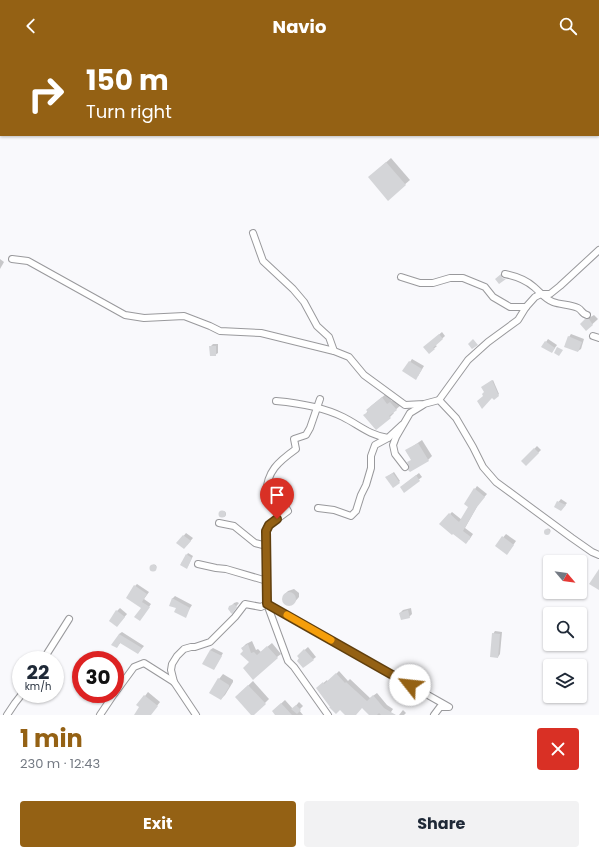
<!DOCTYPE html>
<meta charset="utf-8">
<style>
:root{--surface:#fff;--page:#f2f2f3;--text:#1f2937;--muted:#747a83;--accent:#946114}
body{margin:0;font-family:Poppins,sans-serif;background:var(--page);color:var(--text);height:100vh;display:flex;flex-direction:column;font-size:15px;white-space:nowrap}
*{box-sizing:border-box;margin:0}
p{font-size:13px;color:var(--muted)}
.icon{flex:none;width:22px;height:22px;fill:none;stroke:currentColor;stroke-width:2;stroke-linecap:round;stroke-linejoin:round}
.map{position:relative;height:663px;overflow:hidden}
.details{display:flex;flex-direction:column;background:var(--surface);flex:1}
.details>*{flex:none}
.hud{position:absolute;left:0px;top:0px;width:599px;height:84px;box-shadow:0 1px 3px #0004;background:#946114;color:#fff;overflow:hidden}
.needle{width:26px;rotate:119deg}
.tools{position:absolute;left:543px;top:503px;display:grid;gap:8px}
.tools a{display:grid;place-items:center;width:44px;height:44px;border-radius:4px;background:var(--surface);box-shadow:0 1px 3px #0004;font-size:20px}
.speed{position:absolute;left:12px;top:599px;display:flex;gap:8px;font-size:20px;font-weight:700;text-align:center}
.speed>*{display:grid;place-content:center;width:52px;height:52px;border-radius:50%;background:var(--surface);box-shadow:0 1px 3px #0004;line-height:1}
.speed small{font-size:10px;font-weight:400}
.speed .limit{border:6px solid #d22;background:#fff;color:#111}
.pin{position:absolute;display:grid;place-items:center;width:34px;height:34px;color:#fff;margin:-41px -17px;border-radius:50% 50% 50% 0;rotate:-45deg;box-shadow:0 0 4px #0007}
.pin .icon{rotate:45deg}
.me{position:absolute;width:44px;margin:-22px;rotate:299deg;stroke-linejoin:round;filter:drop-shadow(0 0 3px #0008)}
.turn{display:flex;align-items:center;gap:14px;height:84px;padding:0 20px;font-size:18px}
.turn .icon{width:52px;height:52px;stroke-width:2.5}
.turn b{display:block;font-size:28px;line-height:34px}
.round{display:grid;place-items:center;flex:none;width:42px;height:42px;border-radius:4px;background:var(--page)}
.overview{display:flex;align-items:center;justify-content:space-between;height:68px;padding:0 20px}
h1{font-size:24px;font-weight:700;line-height:30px;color:var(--accent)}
.cta{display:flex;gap:8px;margin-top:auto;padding:8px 20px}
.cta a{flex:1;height:46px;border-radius:4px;background:var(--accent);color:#fff;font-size:16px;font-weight:700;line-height:46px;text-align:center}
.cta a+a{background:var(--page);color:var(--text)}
header{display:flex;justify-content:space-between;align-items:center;height:52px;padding:0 20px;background:var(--accent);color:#fff;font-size:18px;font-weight:700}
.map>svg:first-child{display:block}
.shadow{fill:#0003}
.building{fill:#d4d5d8}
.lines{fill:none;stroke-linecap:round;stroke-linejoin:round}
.street-casing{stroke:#99999c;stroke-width:8}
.street{stroke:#fff;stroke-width:6}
.route-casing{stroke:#603f0d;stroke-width:10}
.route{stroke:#946114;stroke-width:7}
.slow{stroke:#f59e0b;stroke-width:7}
</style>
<header><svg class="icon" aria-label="back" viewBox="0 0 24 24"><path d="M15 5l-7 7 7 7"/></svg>Navio<svg class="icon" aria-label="search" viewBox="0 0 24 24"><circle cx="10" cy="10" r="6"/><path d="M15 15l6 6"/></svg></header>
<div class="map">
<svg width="599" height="663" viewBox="0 0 599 663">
<rect width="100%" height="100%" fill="#f9f9fc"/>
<g class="shadow">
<polygon points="391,106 410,128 388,147 374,121"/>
<polygon points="0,207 4,210 0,217"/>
<polygon points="594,263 598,267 586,278 584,269"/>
<polygon points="442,280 445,284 435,293 437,294 429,301 425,295"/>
<polygon points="571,282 584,287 581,297 578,299 569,285"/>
<polygon points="548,287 557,293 552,300 546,290"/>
<polygon points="213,292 218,292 218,301 215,303 210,295"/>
<polygon points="412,307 424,314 418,324 404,319"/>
<polygon points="493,328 499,342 494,347 485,340 483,335"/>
<polygon points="386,342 392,349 395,346 401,353 393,360 394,361 390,365 375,376 365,363 371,354"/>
<polygon points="422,388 432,404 428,408 412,408 406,399"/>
<polygon points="537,394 541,398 526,413 523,409"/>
<polygon points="394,420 400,429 393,435 388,424"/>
<polygon points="419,421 422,425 404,439 401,435"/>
<polygon points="477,434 487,442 479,451 465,476 473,482 469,488 450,462 452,460 462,468 470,455 465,452"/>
<polygon points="561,447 567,451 561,458 555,454"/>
<circle cx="223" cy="462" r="3"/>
<circle cx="548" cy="479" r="2.5"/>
<polygon points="186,481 193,486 187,493 178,491"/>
<polygon points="506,482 516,489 509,499 496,494"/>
<polygon points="188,501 193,504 188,514 181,512"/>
<circle cx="154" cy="515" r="2.5"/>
<polygon points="137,532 149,540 144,547 151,552 142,565 142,556 135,534"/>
<polygon points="294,537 299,541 299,545 293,552 289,553 285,552 283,545 285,542 288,539"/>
<polygon points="175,544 192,553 185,564 177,556 172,547"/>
<polygon points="237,550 239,551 231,561 229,557 234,551"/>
<polygon points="120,556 127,562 117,574 117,559"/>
<polygon points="411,556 412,562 409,565 400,561 403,558"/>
<polygon points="495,579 502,580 500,602 498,605 493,582"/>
<polygon points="122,580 144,594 138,601 121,590 117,595 119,582"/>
<polygon points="252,589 256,598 258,597 261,600 272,591 281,602 277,605 250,610 242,596 246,592"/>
<polygon points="308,595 316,605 303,615 298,604"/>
<polygon points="213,596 223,601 214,617 210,598"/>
<polygon points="339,619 348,629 350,627 370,646 377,641 387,653 393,657 389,663 370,663 362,655 354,663 346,663 320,634 327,628 328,630"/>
<polygon points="223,622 233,628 233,630 225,643 221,647 219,627"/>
<polygon points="253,629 269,647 253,663 236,645"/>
<polygon points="148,640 160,650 150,663 136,663 145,644"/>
<polygon points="285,648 293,657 299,650 303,654 299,658 303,663 277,663 273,659"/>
<polygon points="403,658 406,661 404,663 399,663"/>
</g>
<g class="building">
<polygon points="386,110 406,133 388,149 368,125"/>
<polygon points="501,222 502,226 506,227 499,232 495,227"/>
<polygon points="585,267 589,267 593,273 586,279 580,272"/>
<polygon points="439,282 443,287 433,296 435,297 429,302 423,295"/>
<polygon points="568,284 582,290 578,300 564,295"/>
<polygon points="473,287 478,293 472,297 468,292"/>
<polygon points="545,289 555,296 552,301 541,295"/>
<polygon points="209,294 216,294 216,304 210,304"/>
<polygon points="557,295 563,298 559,304 554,301"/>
<polygon points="409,309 422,317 416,328 402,319"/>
<polygon points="492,328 499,344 494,348 492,346 482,357 477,349 483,344 482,342 484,340 481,335"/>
<polygon points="382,345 387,352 390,350 397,358 389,364 391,366 376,378 363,363 368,360 366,358"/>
<polygon points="418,391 429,409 410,420 408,418 409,414 407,410 411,408 405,398"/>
<polygon points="534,396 539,401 526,414 521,409"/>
<polygon points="393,421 400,431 393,436 385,425"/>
<polygon points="416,423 420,429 404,441 400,435"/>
<polygon points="474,436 485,445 477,455 463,479 471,485 466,492 453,482 452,483 439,472 449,461 459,470 468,455 464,452"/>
<polygon points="557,449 566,453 561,459 554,455"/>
<circle cx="222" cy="462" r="3.5"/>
<circle cx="547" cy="480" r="3"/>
<polygon points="183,483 191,489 184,497 176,491"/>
<polygon points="502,484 514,493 507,503 495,494"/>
<polygon points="186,502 192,506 187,517 180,513"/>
<circle cx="153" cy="516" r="3.5"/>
<polygon points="599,517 599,538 589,532"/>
<polygon points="134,533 147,542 142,550 150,555 140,569 134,565 141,556 126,546"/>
<circle cx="289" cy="547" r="7"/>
<polygon points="172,546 190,556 186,566 174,560 176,556 169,554"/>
<polygon points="234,552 237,555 232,562 228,557 229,554"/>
<polygon points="116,558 125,565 117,575 109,569"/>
<polygon points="408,558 410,566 401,568 399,561"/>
<polygon points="492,581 500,582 498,606 490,605"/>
<polygon points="119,582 142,596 138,602 120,591 117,596 111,593"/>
<polygon points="248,592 251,601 254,600 257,603 267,594 278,606 253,628 243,616 249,610 240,602 243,599 241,596"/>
<polygon points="304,597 314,608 303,616 297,609 299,606 297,604"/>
<polygon points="210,598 222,604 214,618 202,612"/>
<polygon points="336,621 345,631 346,630 367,649 373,643 384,656 396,663 381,663 379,661 377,663 369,663 362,656 356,663 345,663 340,658 336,662 329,655 330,655 316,636 323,630 324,632"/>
<polygon points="218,626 229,633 229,635 221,648 209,641"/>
<polygon points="248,633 266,652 254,663 251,663 235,645"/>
<polygon points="144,643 158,654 151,663 134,663 139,655 136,653"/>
<polygon points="281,651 292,663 275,663 272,659"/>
<polygon points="296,653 301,658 297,662 291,657"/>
</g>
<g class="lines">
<defs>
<g id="street">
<polyline points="253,181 263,209 293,237 304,250 317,274 329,285 334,299"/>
<polyline points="12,207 28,209 125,263 144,266 184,264 210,274 220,279 261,281 334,299 349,305 364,323 405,353 424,352 439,348 456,366 473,395 483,415 496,430 572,486 592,500 599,503"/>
<path d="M505,222c10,2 21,6 29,13 6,5 11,12 19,15 8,3 17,2 25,6 4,2 4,6 9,7"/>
<polyline points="401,225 420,231 433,231 450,226 463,226 485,235 493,245 510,255 526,255"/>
<polyline points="593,284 599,286"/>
<path d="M320,347l-10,29 -4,7 -12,4 2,10c-18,13 -29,22 -30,45l19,12 3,5 -19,14 -3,6 1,73 21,57 6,6 34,48"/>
<polyline points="439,348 468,308 488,290 518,268 526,255 535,245 541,242 550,242 560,234 599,198"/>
<path d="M276,349c22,2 47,6 67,16 16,8 26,18 45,21l14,-13"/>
<polyline points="405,415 395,402 393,393 396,385 410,361 423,353"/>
<polyline points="318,456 334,458 351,464 356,459 361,443 366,433 371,416 371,404 375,393 388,386"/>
<polyline points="219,471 234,474 255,491 267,494"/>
<polyline points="198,512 216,516 226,517 267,529"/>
<polyline points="43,608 69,567"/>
<polyline points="174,630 171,618 172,612 177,604 184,597 191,595 195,595 210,590 235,565 245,552 261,555 267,552 449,655 440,655 434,663"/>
<polyline points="115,641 134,615 144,611 174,630 196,663"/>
<polyline points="7,663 15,651 22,642"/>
<polyline points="100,663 114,642"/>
</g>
</defs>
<use href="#street" class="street-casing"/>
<use href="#street" class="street"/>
</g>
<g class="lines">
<defs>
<polyline id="route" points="277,467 269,473 266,479 267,552 410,633"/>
</defs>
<use href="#route" class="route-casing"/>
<use href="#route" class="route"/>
<polyline class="slow" points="287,563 331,588"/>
</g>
</svg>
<div class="tools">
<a><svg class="needle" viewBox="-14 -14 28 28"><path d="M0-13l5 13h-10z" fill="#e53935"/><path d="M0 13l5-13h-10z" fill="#747a83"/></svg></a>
<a><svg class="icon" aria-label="search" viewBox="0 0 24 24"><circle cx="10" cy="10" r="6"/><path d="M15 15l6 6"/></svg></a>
<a><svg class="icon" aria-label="layers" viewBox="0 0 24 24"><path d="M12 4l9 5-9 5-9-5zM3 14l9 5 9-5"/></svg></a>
</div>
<div class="speed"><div>22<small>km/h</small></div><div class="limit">30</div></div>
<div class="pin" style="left:277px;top:467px;background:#d93025"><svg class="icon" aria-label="arrive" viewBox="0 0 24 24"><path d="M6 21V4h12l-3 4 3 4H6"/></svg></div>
<svg class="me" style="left:410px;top:633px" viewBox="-20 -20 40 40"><circle r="19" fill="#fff"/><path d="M0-13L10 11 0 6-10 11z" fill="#946114"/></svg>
<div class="hud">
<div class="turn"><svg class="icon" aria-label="right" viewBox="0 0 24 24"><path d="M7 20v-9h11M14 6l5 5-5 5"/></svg><div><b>150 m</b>Turn right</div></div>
</div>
</div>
<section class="details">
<div class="overview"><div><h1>1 min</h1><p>230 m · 12:43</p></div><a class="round" style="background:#d93025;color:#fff"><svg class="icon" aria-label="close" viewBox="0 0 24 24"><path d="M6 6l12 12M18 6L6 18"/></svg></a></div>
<div class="cta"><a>Exit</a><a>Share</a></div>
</section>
